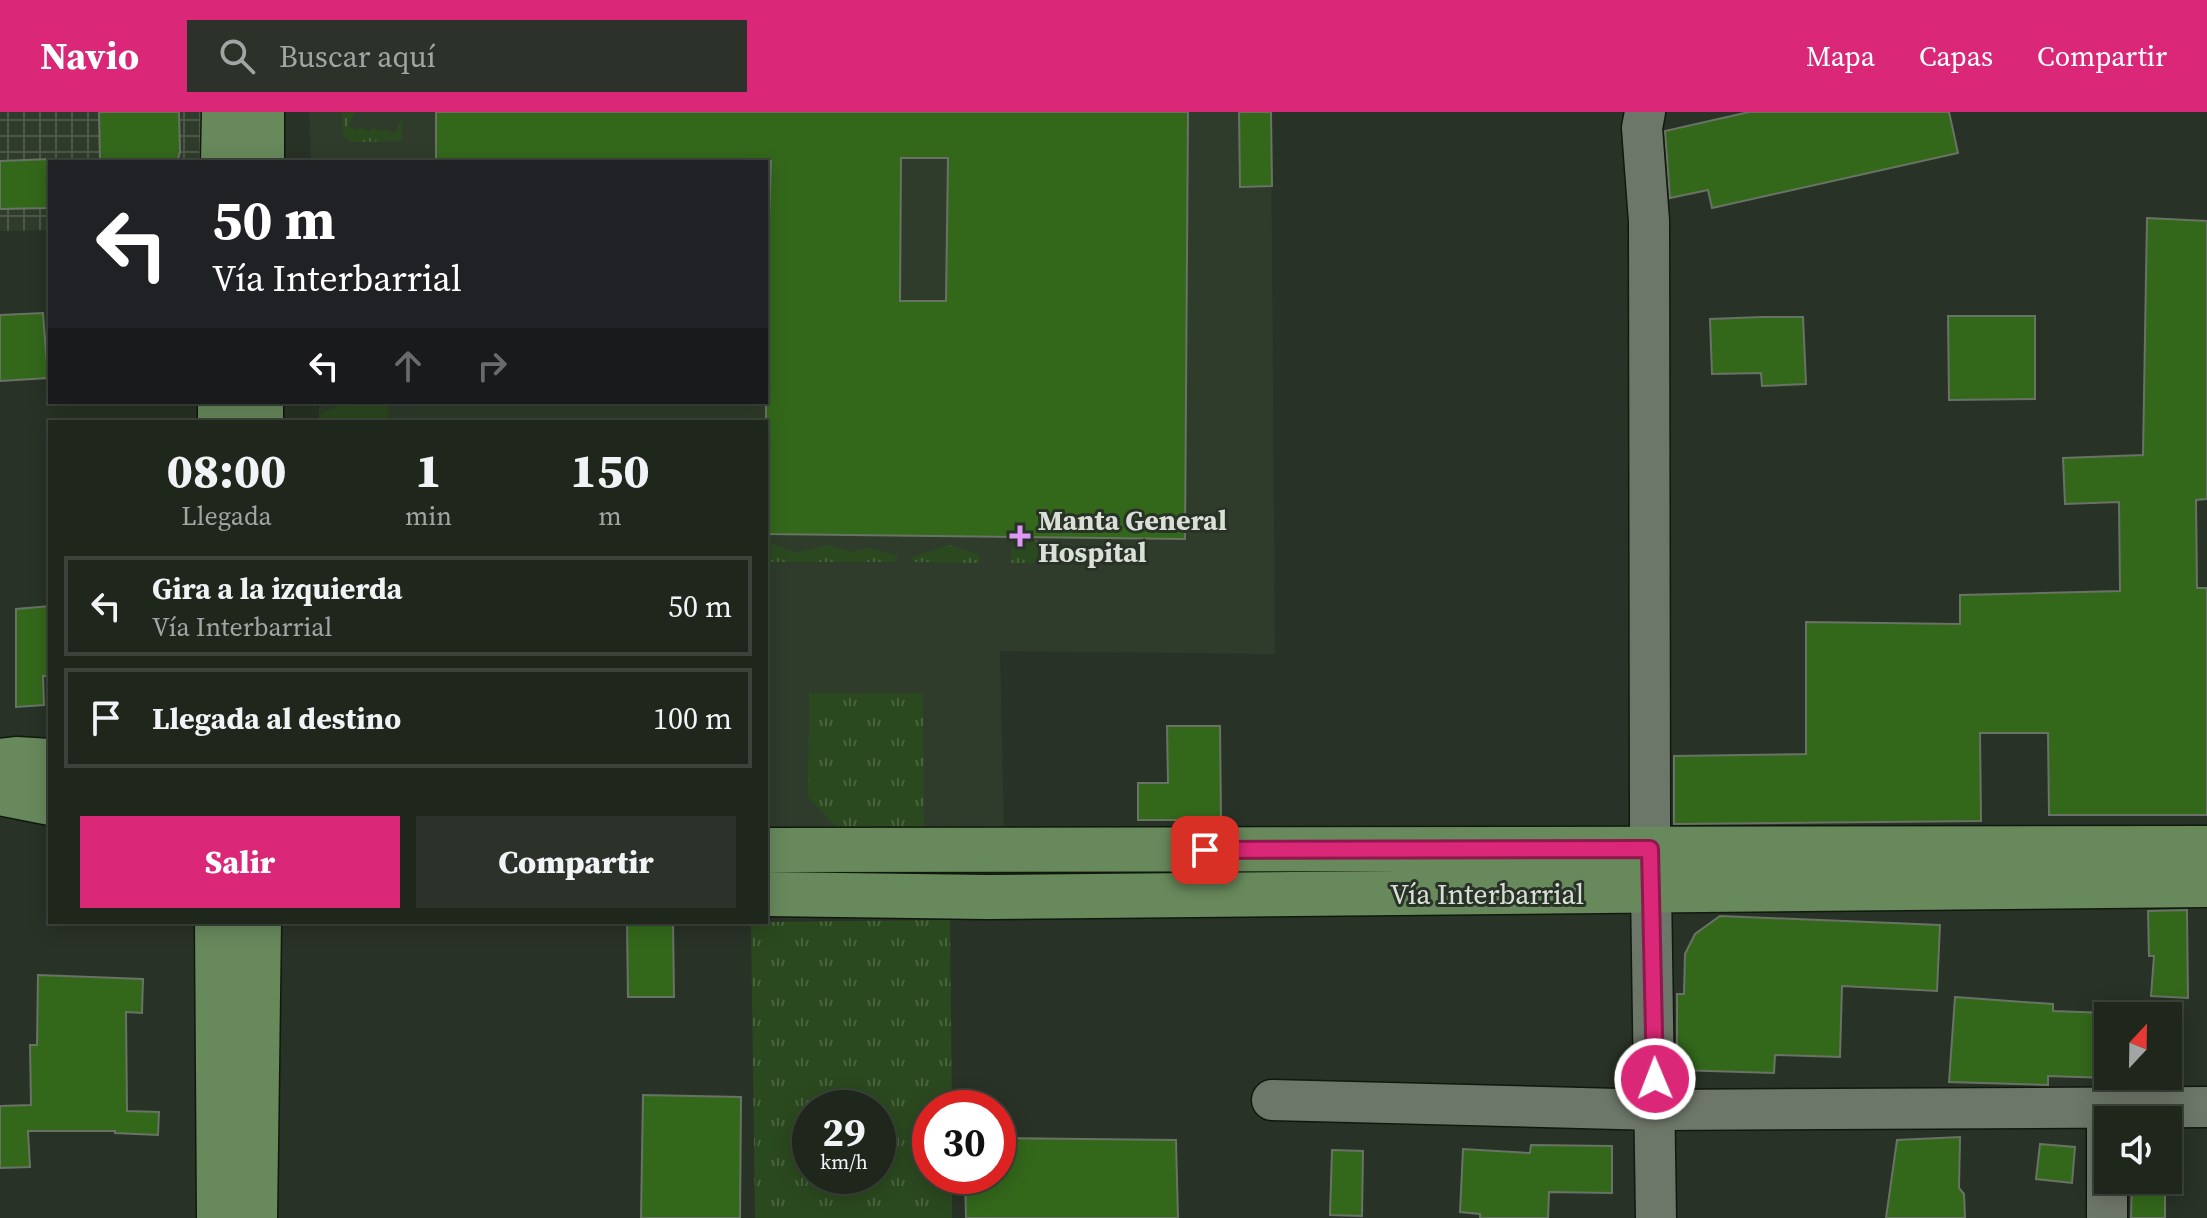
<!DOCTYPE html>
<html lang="es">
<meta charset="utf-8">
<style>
:root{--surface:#1f261c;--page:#2c3229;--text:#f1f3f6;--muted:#a1a5a3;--line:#3c433b;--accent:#db2777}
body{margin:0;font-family:"Source Serif 4",serif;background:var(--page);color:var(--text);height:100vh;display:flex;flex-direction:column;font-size:30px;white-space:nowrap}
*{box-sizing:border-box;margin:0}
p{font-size:26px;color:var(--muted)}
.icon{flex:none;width:44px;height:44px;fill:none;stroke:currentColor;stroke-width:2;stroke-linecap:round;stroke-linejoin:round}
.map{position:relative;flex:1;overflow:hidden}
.details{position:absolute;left:48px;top:308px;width:720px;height:504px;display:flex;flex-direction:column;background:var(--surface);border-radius:0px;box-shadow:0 4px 20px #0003,0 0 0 2px var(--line)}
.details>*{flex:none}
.banner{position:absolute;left:48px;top:48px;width:720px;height:244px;border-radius:0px;box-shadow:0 4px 20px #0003,0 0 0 2px var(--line);background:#202124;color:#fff;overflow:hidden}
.needle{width:52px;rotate:22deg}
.tools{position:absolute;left:2094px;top:890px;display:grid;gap:16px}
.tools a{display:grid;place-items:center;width:88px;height:88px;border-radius:0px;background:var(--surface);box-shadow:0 4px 20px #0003,0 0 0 2px var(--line);font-size:40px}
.speed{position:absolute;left:792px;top:978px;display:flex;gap:16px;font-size:40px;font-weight:700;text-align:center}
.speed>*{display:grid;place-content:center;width:104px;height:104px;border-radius:50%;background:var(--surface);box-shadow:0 4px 20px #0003,0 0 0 2px var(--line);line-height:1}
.speed small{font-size:20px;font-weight:400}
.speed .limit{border:12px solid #d22;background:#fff;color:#111}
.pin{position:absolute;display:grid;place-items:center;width:68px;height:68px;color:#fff;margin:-34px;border-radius:16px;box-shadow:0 4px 12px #0006}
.me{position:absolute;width:88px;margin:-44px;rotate:359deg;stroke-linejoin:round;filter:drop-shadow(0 0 6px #0008)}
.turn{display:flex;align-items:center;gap:28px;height:168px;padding:0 32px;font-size:36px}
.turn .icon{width:104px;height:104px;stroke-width:2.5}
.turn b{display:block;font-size:56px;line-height:68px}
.lanes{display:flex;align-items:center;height:76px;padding:0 32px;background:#0003;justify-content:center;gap:40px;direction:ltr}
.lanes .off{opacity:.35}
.eta{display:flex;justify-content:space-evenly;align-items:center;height:136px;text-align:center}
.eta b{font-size:48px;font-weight:800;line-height:56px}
.button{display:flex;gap:16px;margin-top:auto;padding:16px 32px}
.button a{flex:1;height:92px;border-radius:0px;background:var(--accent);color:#fff;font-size:32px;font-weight:800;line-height:92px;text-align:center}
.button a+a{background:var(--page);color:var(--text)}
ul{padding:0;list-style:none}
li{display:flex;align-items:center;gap:24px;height:100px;margin:0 16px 12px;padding:0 16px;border:4px solid var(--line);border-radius:0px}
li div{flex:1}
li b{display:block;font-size:30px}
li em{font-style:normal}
header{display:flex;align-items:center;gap:48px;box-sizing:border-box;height:112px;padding:0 40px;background:var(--accent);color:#fff}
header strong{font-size:38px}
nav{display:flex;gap:44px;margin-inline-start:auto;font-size:28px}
.search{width:560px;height:72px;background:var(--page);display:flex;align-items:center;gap:20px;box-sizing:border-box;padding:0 28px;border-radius:0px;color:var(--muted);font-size:30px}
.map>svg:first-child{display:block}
.built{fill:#2f3c2b}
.industrial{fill:url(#industrial-grid)}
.grass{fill:url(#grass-tufts);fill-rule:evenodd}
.building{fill:#33681b;stroke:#697365;stroke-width:2;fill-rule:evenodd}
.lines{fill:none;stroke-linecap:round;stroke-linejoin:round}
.minor-casing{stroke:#11190e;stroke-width:43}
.major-casing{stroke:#11190e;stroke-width:47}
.minor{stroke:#6d7769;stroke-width:40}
.major{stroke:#68895c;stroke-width:44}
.route-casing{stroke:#8e194d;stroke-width:20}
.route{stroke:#db2777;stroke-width:14}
.poi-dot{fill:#dd99f3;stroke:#293226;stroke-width:3}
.labels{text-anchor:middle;stroke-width:6;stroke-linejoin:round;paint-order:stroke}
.poi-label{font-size:28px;font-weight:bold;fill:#dae0d8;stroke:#293226;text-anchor:start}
.street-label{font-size:28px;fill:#dae0d8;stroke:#293226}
</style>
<header>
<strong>Navio</strong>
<div class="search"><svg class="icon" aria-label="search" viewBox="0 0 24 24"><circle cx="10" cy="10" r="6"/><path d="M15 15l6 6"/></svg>Buscar aquí</div>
<nav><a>Mapa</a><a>Capas</a><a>Compartir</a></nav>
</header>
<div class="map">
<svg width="2207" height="1106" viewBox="0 0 2207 1106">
<defs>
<pattern id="industrial-grid" width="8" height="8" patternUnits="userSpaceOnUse" patternTransform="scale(2)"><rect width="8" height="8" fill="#2f3c2b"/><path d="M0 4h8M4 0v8" fill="none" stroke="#4d5849"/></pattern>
<pattern id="grass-tufts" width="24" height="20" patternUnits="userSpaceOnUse" patternTransform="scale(2)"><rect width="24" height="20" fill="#2b491f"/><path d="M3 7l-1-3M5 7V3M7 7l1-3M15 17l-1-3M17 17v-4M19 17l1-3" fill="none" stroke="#49633f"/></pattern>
</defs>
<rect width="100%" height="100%" fill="#293226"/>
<polygon class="built" points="309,0 1271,0 1275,542 1000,539 1004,718 766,717 766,310 319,310 319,290 766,290 766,50 311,50"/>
<polygon class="industrial" points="0,0 211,0 209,50 50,50 50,118 0,119"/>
<g class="grass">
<polygon points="342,0 355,0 348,14 358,19 360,15 370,20 372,16 382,20 384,17 395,21 402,7 402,29 350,30 343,23"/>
<polygon points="346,290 388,290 388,310 319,310 319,303"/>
<polygon points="1037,428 1091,445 1090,451 1011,451 1012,435"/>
<polygon points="770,430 797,441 827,433 852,440 868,436 897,444 897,450 766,450 766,431"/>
<polygon points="950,433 979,443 979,451 913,450 912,445"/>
<polygon points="809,581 923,581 924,718 840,718 808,685"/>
<path d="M950,808l2,188h-22v68h22v42h-197l-4,-296zM878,996v68h-68v-68z"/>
</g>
<g class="building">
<polygon points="99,0 179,0 180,40 177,50 100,50"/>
<path d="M436,0h752l-3,427 -419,-5v-227l5,-146 -335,1zM901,46h47l-2,143h-46z"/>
<polygon points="1239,0 1271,0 1272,74 1240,75"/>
<polygon points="1749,0 1949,0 1958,41 1712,96 1708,78 1670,86 1665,19"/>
<polygon points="50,47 50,96 0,97 0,49"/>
<polygon points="2147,106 2207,109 2207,387 2196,388 2197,476 2207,476 2207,703 2049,703 2048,621 1980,621 1981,709 1674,712 1674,644 1806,642 1806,510 1960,512 1960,483 2120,479 2119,390 2065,392 2063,346 2143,343"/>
<polygon points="43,201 48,266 0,269 0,203"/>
<polygon points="1948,204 2035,204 2035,287 1949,288"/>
<polygon points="1762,205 1803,205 1806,272 1762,274 1761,261 1712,262 1710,207"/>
<polygon points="50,494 50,564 43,564 44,593 16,595 16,497"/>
<polygon points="1167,614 1220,614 1221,708 1138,708 1138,671 1168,671"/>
<polygon points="2187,798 2188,886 2151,884 2154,844 2149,844 2148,799"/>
<polygon points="1720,804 1940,813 1937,879 1842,874 1840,945 1775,943 1774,961 1677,958 1677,882 1684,882 1685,842 1695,822"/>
<polygon points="627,810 673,810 674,885 628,885"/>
<polygon points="38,863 143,867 142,901 126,900 127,999 159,1000 158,1023 115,1021 115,1019 28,1019 30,1055 0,1056 0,994 31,993 30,933 37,933"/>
<polygon points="1955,885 2053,892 2053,899 2108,901 2108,966 2048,964 2048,973 1949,970"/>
<polygon points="643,983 741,985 740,1106 641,1106"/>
<polygon points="1960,1025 1959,1076 1964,1082 1965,1106 1886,1106 1897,1028"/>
<polygon points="998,1026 1176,1028 1178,1106 966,1106 965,1064 998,1064"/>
<polygon points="2040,1032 2075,1035 2072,1071 2036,1067"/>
<polygon points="1531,1033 1612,1034 1612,1081 1549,1080 1548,1106 1480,1106 1480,1102 1460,1100 1463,1037 1530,1041"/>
<polygon points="1332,1038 1363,1039 1362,1104 1330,1103"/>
<polygon points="2132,1068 2165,1068 2165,1106 2131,1106"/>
</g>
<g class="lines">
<defs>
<g id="minor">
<polyline points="1645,0 1642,16 1649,109 1650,710 1656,1106"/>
<polyline points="1272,988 1656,998 2207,995"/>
<polyline points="2107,995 2107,1106"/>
</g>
<g id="major">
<polyline points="223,50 224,0"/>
<polyline points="262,50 262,0"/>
<polyline points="220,310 220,290"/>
<polyline points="261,310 261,290"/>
<polyline points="0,649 16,647 50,649"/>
<polyline points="0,681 50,691"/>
<polyline points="766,738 2207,736"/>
<polyline points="766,782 988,785 2207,773"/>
<polyline points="217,810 219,1106"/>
<polyline points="255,1106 259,810"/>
</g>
</defs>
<use href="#minor" class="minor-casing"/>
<use href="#major" class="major-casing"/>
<use href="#minor" class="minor"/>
<use href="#major" class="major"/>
</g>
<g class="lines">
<defs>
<polyline id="route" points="1205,738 1650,737 1655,967"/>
</defs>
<use href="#route" class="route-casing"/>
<use href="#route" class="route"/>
</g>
<path class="poi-dot" d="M1016 412h8v8h8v8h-8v8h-8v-8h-8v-8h8z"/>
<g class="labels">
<g class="poi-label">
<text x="1038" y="418">Manta General<tspan x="1038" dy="32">Hospital</tspan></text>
</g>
<g class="street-label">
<text x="1487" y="792">Vía Interbarrial</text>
</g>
</g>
</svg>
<div class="tools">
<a><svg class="needle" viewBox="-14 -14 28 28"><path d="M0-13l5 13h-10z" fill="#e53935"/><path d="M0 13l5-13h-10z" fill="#a1a5a3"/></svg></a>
<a><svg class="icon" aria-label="sound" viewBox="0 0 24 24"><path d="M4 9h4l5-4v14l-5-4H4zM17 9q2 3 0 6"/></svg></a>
</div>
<div class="speed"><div>29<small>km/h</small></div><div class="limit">30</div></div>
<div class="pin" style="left:1205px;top:738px;background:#d93025"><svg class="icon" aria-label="arrive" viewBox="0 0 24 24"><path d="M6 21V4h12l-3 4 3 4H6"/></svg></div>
<svg class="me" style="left:1655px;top:967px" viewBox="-20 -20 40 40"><circle r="17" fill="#db2777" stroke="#fff" stroke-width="3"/><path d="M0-11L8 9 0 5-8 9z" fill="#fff"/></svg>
<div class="banner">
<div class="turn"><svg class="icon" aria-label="left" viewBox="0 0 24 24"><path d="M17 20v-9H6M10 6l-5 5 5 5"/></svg><div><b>50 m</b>Vía Interbarrial</div></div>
<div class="lanes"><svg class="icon" aria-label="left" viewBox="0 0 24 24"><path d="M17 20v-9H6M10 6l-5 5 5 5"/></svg><svg class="icon off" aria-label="ahead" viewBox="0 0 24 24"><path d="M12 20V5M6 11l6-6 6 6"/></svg><svg class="icon off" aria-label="right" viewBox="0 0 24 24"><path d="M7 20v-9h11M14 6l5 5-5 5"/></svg></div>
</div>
<section class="details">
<div class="eta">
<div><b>08:00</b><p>Llegada</p></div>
<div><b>1</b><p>min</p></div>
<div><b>150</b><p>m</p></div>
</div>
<ul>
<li><svg class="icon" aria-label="left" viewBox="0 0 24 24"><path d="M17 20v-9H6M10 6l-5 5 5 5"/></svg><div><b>Gira a la izquierda</b><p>Vía Interbarrial</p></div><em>50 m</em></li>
<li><svg class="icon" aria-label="arrive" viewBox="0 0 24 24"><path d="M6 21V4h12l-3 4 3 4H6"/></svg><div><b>Llegada al destino</b></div><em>100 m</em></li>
</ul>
<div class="button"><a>Salir</a><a>Compartir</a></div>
</section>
</div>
